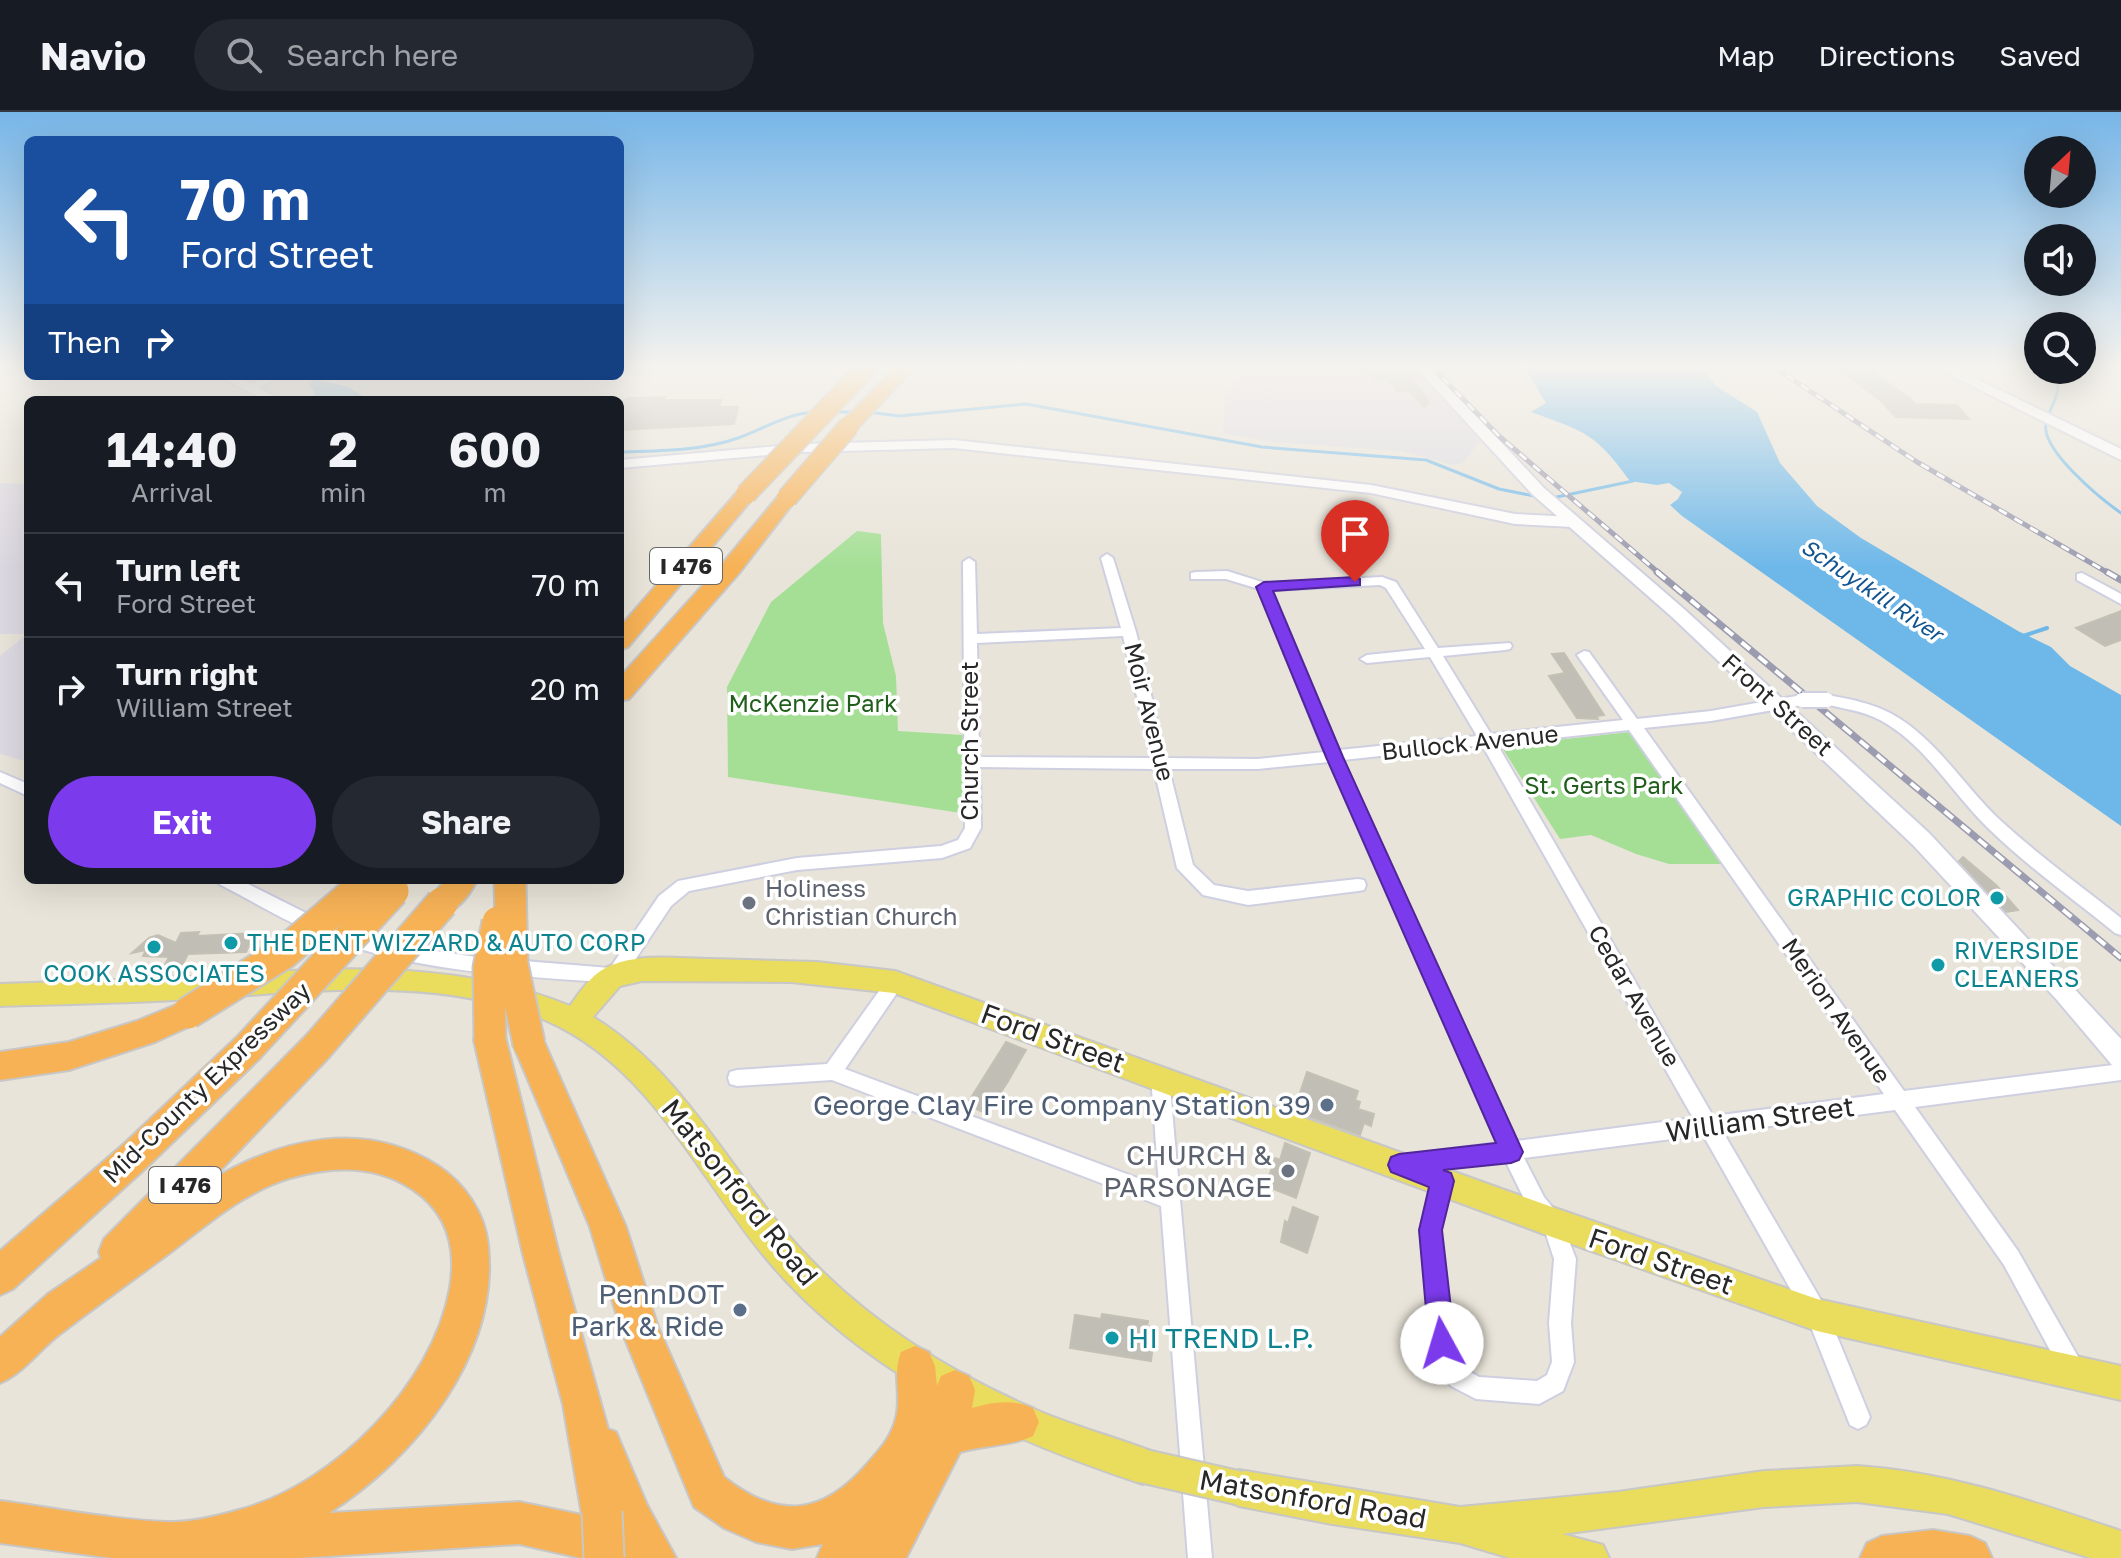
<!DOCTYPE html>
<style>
:root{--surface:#171b24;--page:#242831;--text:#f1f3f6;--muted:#9ea1a6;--line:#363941;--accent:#7c3aed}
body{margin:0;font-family:"Golos Text",sans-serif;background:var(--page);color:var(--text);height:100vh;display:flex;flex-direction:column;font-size:30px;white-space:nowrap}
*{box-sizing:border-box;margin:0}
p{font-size:26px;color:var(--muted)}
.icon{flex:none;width:44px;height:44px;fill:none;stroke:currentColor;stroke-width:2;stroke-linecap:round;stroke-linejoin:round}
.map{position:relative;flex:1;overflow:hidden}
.sheet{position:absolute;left:24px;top:284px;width:600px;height:488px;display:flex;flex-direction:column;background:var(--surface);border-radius:12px;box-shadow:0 8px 32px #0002}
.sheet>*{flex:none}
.hud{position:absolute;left:24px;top:24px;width:600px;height:244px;border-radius:12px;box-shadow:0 8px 32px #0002;background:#1a4fa0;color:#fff;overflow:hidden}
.needle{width:52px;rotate:26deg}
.fabs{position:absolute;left:2024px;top:24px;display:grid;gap:16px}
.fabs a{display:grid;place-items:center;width:72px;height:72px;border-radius:50%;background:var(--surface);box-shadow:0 8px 32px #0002;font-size:40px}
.pin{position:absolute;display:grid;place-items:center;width:68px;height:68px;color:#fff;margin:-82px -34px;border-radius:50% 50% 50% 0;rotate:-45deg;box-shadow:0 0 8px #0007}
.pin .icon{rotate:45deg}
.me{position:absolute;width:88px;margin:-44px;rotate:354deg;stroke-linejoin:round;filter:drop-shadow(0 0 6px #0008)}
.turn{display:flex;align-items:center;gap:28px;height:168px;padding:0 24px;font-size:36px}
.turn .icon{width:104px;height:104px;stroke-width:2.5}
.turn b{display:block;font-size:56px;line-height:68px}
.then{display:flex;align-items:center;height:76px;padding:0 24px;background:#0003;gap:16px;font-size:30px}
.eta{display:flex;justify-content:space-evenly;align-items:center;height:136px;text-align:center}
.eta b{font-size:48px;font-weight:700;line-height:56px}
.primary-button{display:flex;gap:16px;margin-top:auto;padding:16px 24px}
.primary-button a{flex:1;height:92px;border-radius:48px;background:var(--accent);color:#fff;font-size:32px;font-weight:700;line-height:92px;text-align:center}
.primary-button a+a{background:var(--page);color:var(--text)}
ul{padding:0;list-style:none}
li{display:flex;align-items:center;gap:24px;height:104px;padding:0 24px;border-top:2px solid var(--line)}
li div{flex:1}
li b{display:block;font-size:30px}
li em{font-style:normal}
header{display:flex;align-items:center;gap:48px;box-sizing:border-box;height:112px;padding:0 40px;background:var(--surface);border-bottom:2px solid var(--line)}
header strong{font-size:38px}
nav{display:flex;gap:44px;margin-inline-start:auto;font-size:28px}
.search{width:560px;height:72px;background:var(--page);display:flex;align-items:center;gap:20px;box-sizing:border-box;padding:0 28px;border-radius:44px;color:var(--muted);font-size:30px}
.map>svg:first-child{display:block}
.industrial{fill:#ddd9e2}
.green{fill:#a5df96}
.water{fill:#6eb8e9}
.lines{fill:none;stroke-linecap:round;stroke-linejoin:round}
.stream-far1{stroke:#6eb8e9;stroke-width:3}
.stream{stroke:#6eb8e9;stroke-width:4}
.building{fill:#c1beb6;stroke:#c4c0b3;stroke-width:2}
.minor-casing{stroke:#cecfe0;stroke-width:4}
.tertiary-casing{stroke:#cecfe0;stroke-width:4}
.secondary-casing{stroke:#cecfe0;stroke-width:4}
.primary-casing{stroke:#c7c7c7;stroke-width:4}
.motorway-casing{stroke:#c7c7c7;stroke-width:4}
.minor{fill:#fff;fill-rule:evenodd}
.tertiary{fill:#fff;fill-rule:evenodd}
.secondary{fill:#fff;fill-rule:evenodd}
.primary{fill:#eadc5d;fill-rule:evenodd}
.motorway{fill:#f7b256;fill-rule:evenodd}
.rail-far1-casing{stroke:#9c9cb1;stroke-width:5}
.rail-casing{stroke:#9c9cb1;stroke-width:7}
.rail-far1{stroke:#fff;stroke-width:3;stroke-dasharray:9;stroke-linecap:butt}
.rail{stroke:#fff;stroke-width:4;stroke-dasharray:11;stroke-linecap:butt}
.minor-bridge-casing{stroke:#cecfe0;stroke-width:18;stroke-linecap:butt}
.primary-bridge-casing{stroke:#c7c7c7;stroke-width:37;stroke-linecap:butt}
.motorway-bridge-far2-casing{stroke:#c7c7c7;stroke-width:23;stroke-linecap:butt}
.motorway-bridge-far1-casing{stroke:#c7c7c7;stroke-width:35;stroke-linecap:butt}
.motorway-bridge-casing{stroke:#c7c7c7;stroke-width:43;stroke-linecap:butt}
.minor-bridge{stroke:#fff;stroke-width:14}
.primary-bridge{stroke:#eadc5d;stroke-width:33}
.motorway-bridge-far2{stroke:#f7b256;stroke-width:20}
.motorway-bridge-far1{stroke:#f7b256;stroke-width:31}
.motorway-bridge{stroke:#f7b256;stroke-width:39}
.route{fill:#7c3aed;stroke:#51269a;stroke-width:2}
.culture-dot{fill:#0f9aa8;stroke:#fff;stroke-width:3}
.worship-dot{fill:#6b7280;stroke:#fff;stroke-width:3}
.service-dot{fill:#5c6f8a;stroke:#fff;stroke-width:3}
.labels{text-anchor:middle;stroke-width:7;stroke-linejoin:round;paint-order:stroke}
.shield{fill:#fff;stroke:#686868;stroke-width:2}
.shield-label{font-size:22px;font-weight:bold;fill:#272727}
.far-water-label{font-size:22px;font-style:italic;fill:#125490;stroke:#fff}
.park-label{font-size:24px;fill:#205f1b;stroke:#fff}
.street-label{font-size:24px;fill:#272727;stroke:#fff}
.worship-label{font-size:24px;fill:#5b616d;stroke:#fff;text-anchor:start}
.culture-label{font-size:24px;fill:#0d838f;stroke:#fff;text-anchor:start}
.near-street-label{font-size:28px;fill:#272727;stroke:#fff}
.near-service-label{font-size:28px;fill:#4e5e75;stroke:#fff;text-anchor:end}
.near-worship-label{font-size:28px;fill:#5b616d;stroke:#fff;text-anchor:end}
.near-culture-label{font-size:28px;fill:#0d838f;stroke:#fff;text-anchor:start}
</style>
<header>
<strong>Navio</strong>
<div class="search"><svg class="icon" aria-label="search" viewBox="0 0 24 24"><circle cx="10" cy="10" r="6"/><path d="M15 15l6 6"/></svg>Search here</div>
<nav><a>Map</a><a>Directions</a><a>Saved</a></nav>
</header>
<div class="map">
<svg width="2121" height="1446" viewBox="0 0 2121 1446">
<rect width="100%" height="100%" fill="#e9e4d9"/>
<g class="industrial">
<polygon points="1252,253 1413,253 1480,329 1463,351 1453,353 1402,339 1273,330 1223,321 1225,283"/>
<polygon points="0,371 28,372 28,650 0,642 0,544 27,522 0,522"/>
</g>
<g class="green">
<polygon points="857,419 881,422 883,511 896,564 898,619 963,623 967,702 728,665 727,575 771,490"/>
<polygon points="1630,620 1724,752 1669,752 1636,742 1591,723 1560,727 1501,634"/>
</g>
<g class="water">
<path d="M1523,253h183l-2,5 12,16 41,26 23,51 37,43 44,32 157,93 33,16 19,19 51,29v131l-439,-310 -12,-11 8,-6 4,-7 -13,-9 -12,2 -27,-4c-35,-48 -44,-49 -99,-69l15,-9z"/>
<polygon points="315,267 349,275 369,288 317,288 310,272"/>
</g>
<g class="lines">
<g class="stream-far1">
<path d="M2055,258c8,29 -4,29 -9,54 -5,26 55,75 75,89"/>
<polyline points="836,300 855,300"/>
<polyline points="868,300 899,304 1026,292 1262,335 1426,348 1499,377 1539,385"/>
<path d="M620,340c38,-1 82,-1 118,-14 28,-10 47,-24 77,-26"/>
<polyline points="1552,386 1633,369"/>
</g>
<polyline class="stream" points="2023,524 2047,516"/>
</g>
<g class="building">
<polygon points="1832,253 1861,253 1909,285 1915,292 1957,293 1969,307 1896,305 1881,289"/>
<polygon points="1395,254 1404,255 1429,290 1424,295 1409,278 1398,280 1388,267 1374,268 1366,256"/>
<polygon points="665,285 664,288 721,288 719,294 723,295 738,295 734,312 620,318 620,290 629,286"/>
<polygon points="2121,499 2121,528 2105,534 2076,516"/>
<polygon points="1564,541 1604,603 1597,604 1598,607 1577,606 1549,564 1565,561 1552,542"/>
<polygon points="1963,745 1996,773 2018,798 2006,800 1959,749"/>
<polygon points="199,820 197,824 255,821 246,840 188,842 180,857 162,858 169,845 143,844 146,838 132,841 149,826 158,823 176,831 181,821"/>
<polygon points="1006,930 1026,938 1007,971 989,998 983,1000 972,995 974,992 969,989"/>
<polygon points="1307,960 1358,979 1355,988 1360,990 1358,997 1374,1002 1371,1014 1364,1011 1360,1023 1294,999"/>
<polygon points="1285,1031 1310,1041 1296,1086 1271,1076 1272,1072 1267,1071 1275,1046 1280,1048"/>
<polygon points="1293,1095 1318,1105 1307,1141 1281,1130 1285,1109 1288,1111"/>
<polygon points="1102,1202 1148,1209 1147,1214 1155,1216 1151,1249 1070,1236 1075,1203 1101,1207"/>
</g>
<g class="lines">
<defs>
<g id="minor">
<polygon points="268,264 282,264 255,277 246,275"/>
<path d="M1107,442l6,4 23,74 30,126 92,1 66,-7 -65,-163 -33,-10h-35v-6l5,-1 31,-1 38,12 117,-6 14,5 42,66 72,-5 2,3 -2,3 -5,1 -62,6 48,78 132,-14 -46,-65 7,-4 5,1 48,67 74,-8 91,-16 5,2 2,3 -7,5 -91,16 -67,7 260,363 217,-27v16l-206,27 103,144 63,111 3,8 -3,8 -8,3 -8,-3 -61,-113 -109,-155 -172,22 102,175 45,110 -4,8 -8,4 -8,-4 -41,-103 -106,-187 -179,23 20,39 15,18 17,44 -5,64 3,39 -11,29 -24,13 -63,-5 -25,-13 -14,-18 -3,-8 -14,-130 15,-56 7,-3 7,3 3,7 -12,49 16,126 11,14 12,7 58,4 10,-6 5,-13 -3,-39 5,-64 -10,-31 -14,-17 -25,-51 -100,13 -7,-2 -3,-7 3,-7 7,-2 92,-12 -168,-381 -71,7h-89l24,96 21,20 34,6 110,-12 6,1 2,5 -2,5 -6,1 -110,14 -45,-10 -26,-27 -23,-99 -174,-2 1,61 -11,20 -28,10 -145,12 -108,21 -18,15 -50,75 -6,2c-94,-7 -190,-10 -280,-42 -40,-14 -77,-37 -116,-57l-2,-4h23l92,46 76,21 68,10 134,11 49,-72 19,-15 119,-23 144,-12 17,-6 7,-12 -2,-266 6,-4 6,4 2,72 144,-6 -20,-70zM1380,473l6,3 39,61 -58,6 -7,4 7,4 63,-6 47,79 -138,14 -67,-160zM1123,524l28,122 -172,-1 -2,-114zM1629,618l255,364 -171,22 -216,-372zM1482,633l211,373 -177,23 -173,-381z"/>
<polygon points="2082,461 2121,482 2121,492 2077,468 2077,462"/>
<path d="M1827,583c22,4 45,8 65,19 45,25 72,73 109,107 38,35 80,65 120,97v17l-6,-2c-43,-35 -88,-67 -127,-105 -36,-35 -63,-84 -108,-108 -18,-10 -38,-11 -58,-17l-2,-3z"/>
<polygon points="0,660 28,672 28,684 0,671"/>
<polygon points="895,863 901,865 904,870 901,875 845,957 1159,1074 1151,964 1153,958 1160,956 1167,958 1169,964 1212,1446 1188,1446 1161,1094 832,968 737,974 730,972 728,966 730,960 737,958 827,952 889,865"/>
</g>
<g id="tertiary">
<polygon points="2112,253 2121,253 2121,261 2116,260"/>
<polygon points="220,264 236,264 281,288 264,288"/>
<polygon points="954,328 1371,373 1515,402 1573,405 1581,410 1573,415 1515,412 1371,381 954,336 801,340 620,356 620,348 801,332"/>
</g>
<g id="secondary">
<polygon points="1414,253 1429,253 1544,376 1684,497 1929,721 2121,927 2121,956 2112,953 2057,888 1913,733 1672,505 1532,382"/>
<polygon points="1930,253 1948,253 2121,337 2121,348"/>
</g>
<g id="primary">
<path d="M712,847l105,3 78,9 657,236 265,92 304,67v34l-304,-69 -265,-94 -658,-244 -103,-11 -149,-1 -22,5 -27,31c95,58 141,164 217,242 64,67 147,117 231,153 38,16 77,26 115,41l5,13 -5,13 -13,5c-130,-43 -259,-100 -355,-201 -87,-91 -132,-224 -258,-269 -106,-38 -228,-22 -337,-15 -64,4 -129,5 -193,7v-22c63,-2 126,-4 189,-7 128,-8 259,-21 381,29 8,-12 17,-25 29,-34 29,-21 78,-13 113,-13z"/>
<path d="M1857,1354c92,6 177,36 264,65v27h-30l-143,-44 -91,-12 -93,5 -202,27 41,11 6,13h-99l-50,-15 -128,-19 -93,-18 -13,-5 -5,-13 5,-13 13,-5 221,37 158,-15 146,-21z"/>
</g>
<g id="motorway">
<polygon points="898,253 917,253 856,318 842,318 839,314 842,310"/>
<polygon points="746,376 756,382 753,386 628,535 620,538 620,515 739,378"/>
<polygon points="787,380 797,386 739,461 629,587 620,589 620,565 723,451 780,382"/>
<path d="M445,768h32c-9,18 -24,38 -45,31l-5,-8z"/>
<polygon points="188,888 199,892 204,901 199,910 155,930 69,958 0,968 0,940 69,930 137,909"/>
<path d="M490,914l11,4 5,10 53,214 49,175 8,3 31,73 29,53h-95l-62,-14 -221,14h-186l-112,-15v-42c55,7 112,19 168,21 22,1 50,-6 71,-12 95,-25 194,-125 211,-222 7,-42 -3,-76 -38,-99 -37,-25 -81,-23 -122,-11 -47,14 -84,48 -123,77 -35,26 -72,52 -107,79 -21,16 -35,38 -60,49v-46l48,-43 53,-36 -2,-6 5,-13 201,-202 12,-4 12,4 4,10 -4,10 -119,124c71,-43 155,-62 228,-15 26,17 47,47 50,79 12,109 -73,213 -159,268l190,-11 63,13 -19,-111 -40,-150 -49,-214 5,-10z"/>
<path d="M529,918l11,4 5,10 81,183 32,100 66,150c54,43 98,39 143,-13 13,-15 24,-26 29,-46 6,-23 -4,-44 5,-66l14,-6 14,6 6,14 2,20 4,-10 14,-6 14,6 6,14 -3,18c21,-6 41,-9 61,0l6,14 -6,14c-22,10 -49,9 -73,16l-54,106h-89l6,-14 -31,5 -36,-7 -32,-14 -30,-21 -73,-178 -31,-102 -77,-183 5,-10z"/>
<polygon points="248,922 260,926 264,936 260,946 149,1053 13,1177 0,1183 0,1139 125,1031 236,926"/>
<polygon points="1933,1418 1970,1424 1985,1431 1992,1446 1860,1446 1867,1431 1882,1424"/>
</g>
</defs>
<use href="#minor" class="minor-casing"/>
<use href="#tertiary" class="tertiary-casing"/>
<use href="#secondary" class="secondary-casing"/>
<use href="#primary" class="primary-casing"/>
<use href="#motorway" class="motorway-casing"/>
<use href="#minor" class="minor"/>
<use href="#tertiary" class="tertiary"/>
<use href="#secondary" class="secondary"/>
<use href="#primary" class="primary"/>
<use href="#motorway" class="motorway"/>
<defs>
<g id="rail-far1">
<polyline points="1430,253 1499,324 1660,462"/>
<polyline points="1771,253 1917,350 2110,462"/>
</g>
<g id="rail">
<polyline points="1657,460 2121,846"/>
<polyline points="2107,460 2121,468"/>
</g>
</defs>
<use href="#rail-far1" class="rail-far1-casing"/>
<use href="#rail" class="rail-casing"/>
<use href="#rail-far1" class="rail-far1"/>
<use href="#rail" class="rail"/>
<defs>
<polyline id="minor-bridge" points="1802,588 1827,588"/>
<polyline id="primary-bridge" points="1143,1354 1239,1376"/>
<g id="motorway-bridge-far2">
<polyline points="746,382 869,253"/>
<polyline points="787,386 849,314"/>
</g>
<g id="motorway-bridge-far1">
<polyline points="510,771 512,852 529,932"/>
<polyline points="188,901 284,841 369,768"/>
<polyline points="490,928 489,856 498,810"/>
<polyline points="317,935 442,791"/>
<polyline points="248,936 393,779"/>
</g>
<polyline id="motorway-bridge" points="602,1400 604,1446"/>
</defs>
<use href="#minor-bridge" class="minor-bridge-casing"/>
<use href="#primary-bridge" class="primary-bridge-casing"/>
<use href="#motorway-bridge-far2" class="motorway-bridge-far2-casing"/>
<use href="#motorway-bridge-far1" class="motorway-bridge-far1-casing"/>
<use href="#motorway-bridge" class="motorway-bridge-casing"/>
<use href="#minor-bridge" class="minor-bridge"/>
<use href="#primary-bridge" class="primary-bridge"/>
<use href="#motorway-bridge-far2" class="motorway-bridge-far2"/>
<use href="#motorway-bridge-far1" class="motorway-bridge-far1"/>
<use href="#motorway-bridge" class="motorway-bridge"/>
</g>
<linearGradient id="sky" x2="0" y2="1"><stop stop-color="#77b6e8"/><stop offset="0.56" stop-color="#f5f3ee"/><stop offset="1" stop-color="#f5f3ee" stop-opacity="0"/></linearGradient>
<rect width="2121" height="455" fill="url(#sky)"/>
<polygon class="route" points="1355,465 1360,467 1360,473 1273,479 1343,645 1523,1040 1519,1048 1511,1051 1443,1058 1451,1061 1454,1069 1442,1118 1455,1231 1451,1240 1442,1244 1433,1240 1429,1231 1419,1118 1429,1075 1391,1060 1388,1053 1391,1045 1399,1042 1496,1031 1326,645 1256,475 1264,470"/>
<g class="culture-dot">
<circle cx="1997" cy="786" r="8"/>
<circle cx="231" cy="831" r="8"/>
<circle cx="154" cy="835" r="8"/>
<circle cx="1938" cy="853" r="8"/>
<circle cx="1112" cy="1226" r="8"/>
</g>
<g class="worship-dot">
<circle cx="749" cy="791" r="8"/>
<circle cx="1288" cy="1059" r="8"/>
</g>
<g class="service-dot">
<circle cx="1327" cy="993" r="8"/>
<circle cx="740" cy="1198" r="8"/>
</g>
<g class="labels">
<g class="shield">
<rect x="650" y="436" width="72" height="36" rx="6"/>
<rect x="149" y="1055" width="72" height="36" rx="6"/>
</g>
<g class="shield-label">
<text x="686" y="462">I 476</text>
<text x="185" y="1081">I 476</text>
</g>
<g class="far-water-label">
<text transform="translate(1872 478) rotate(34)" y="8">Schuylkill River</text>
</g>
<g class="park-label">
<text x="813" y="600">McKenzie Park</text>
<text x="1604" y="682">St. Gerts Park</text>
</g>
<g class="street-label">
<text transform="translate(1777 593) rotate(42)" y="8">Front Street</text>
<text transform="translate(1149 600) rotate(76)" y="8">Moir Avenue</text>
<text transform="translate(970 629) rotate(-90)" y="8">Church Street</text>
<text transform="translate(1470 631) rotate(-6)" y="8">Bullock Avenue</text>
<text transform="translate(1634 884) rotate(60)" y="8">Cedar Avenue</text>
<text transform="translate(1836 899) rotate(55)" y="8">Merion Avenue</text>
<text transform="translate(207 971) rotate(-44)" y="8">Mid-County Expressway</text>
</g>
<g class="worship-label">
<text x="765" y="785">Holiness<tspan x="765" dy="28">Christian Church</tspan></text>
</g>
<g class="culture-label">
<text x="1981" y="794" text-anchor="end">GRAPHIC COLOR</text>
<text x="247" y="839">THE DENT WIZZARD &amp; AUTO CORP</text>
<text x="1954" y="847">RIVERSIDE<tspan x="1954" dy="28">CLEANERS</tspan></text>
<text x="154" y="870" text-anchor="middle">COOK ASSOCIATES</text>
</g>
<g class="near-street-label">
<text transform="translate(1053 926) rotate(20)" y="10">Ford Street</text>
<text transform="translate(1760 1007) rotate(-8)" y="10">William Street</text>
<text transform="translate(740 1080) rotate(51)" y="10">Matsonford Road</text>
<text transform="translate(1661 1149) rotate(19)" y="10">Ford Street</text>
<text transform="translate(1313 1387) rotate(10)" y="10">Matsonford Road</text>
</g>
<g class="near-service-label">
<text x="1311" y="1003">George Clay Fire Company Station 39</text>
<text x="724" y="1192">PennDOT<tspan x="724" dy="32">Park &amp; Ride</tspan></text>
</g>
<g class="near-worship-label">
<text x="1272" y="1053">CHURCH &amp;<tspan x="1272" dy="32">PARSONAGE</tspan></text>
</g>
<g class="near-culture-label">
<text x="1128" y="1236">HI TREND L.P.</text>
</g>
</g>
</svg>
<div class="fabs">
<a><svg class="needle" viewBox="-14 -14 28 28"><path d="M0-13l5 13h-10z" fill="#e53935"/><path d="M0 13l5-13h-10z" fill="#9ea1a6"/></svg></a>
<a><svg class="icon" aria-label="sound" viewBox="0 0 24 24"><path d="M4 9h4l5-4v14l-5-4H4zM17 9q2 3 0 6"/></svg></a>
<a><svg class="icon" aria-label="search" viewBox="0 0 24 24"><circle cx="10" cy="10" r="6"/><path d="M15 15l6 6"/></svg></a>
</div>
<div class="pin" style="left:1355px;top:470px;background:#d93025"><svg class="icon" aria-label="arrive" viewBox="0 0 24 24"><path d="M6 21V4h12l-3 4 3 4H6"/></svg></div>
<svg class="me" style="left:1442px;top:1231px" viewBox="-20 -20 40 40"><circle r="19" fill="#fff"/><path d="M0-13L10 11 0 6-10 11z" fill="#7c3aed"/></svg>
<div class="hud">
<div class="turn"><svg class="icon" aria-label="left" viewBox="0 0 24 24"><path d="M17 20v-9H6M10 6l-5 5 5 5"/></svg><div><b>70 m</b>Ford Street</div></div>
<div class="then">Then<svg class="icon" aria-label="right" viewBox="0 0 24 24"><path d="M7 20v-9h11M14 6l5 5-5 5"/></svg></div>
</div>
<section class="sheet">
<div class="eta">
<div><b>14:40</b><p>Arrival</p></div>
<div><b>2</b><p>min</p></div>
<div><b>600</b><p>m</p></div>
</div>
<ul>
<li><svg class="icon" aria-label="left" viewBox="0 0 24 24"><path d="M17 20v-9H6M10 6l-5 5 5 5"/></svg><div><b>Turn left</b><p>Ford Street</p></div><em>70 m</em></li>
<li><svg class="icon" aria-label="right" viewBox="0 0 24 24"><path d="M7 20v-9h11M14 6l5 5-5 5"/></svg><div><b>Turn right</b><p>William Street</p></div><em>20 m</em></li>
</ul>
<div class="primary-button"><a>Exit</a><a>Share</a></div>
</section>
</div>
